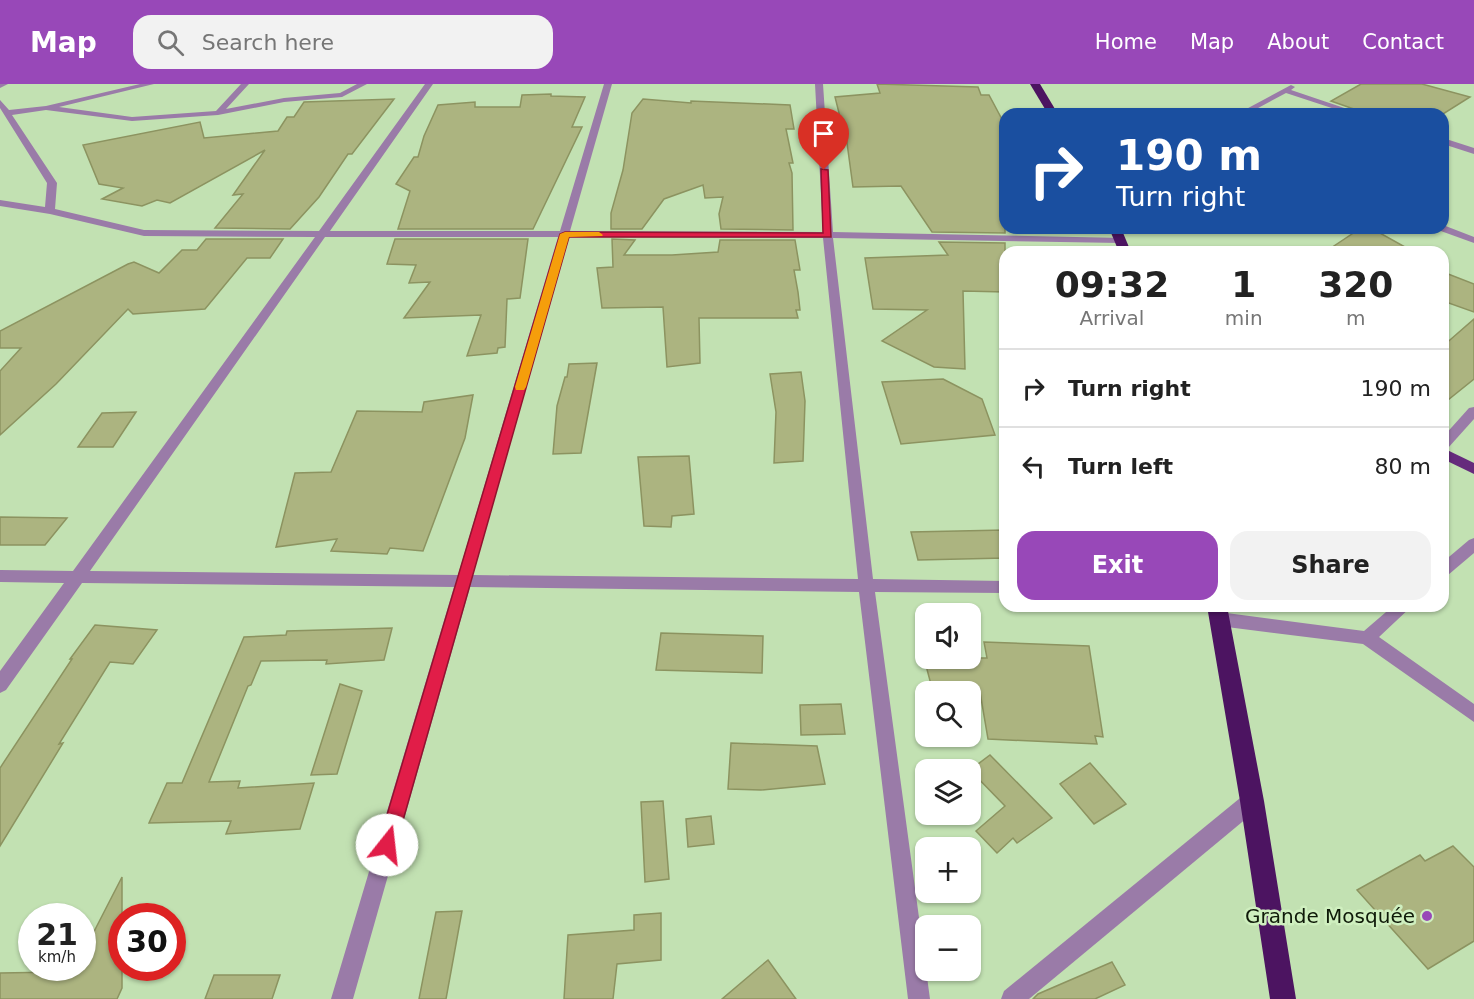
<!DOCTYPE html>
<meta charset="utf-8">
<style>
:root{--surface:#fff;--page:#f2f2f2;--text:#222;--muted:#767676;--line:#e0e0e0;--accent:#9848b8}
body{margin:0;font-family:"DejaVu Sans",sans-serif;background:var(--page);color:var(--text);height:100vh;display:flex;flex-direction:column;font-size:22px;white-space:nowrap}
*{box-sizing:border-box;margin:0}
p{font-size:20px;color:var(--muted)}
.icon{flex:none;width:33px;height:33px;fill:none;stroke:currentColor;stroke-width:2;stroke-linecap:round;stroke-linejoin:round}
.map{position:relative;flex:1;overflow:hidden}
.sheet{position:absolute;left:999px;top:162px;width:450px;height:366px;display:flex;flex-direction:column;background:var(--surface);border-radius:18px;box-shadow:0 2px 4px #0004}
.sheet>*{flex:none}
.banner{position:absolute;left:999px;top:24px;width:450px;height:126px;border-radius:18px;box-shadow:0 2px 4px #0004;background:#1a4fa0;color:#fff;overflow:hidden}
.controls{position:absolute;left:915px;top:519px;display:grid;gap:12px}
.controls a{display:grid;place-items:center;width:66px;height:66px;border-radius:12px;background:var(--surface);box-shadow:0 2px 4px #0004;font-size:30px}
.speed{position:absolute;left:18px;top:819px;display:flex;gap:12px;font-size:30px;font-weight:700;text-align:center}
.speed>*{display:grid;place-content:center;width:78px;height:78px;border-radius:50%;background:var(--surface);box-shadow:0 2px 4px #0004;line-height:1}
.speed small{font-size:15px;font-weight:400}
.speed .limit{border:9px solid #d22;background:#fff;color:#111}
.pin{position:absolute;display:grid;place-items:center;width:51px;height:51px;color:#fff;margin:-62px -26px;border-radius:50% 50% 50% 0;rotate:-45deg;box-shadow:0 0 6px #0007}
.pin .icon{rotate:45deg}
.me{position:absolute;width:66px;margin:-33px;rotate:16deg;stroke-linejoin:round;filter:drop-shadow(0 0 4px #0008)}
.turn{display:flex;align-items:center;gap:21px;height:126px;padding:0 18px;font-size:27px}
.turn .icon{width:78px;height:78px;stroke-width:2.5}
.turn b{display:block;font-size:42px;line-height:51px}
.eta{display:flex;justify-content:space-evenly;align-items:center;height:102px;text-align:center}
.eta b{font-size:36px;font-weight:800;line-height:42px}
.button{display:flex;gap:12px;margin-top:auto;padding:12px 18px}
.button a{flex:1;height:69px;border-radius:18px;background:var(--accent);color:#fff;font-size:24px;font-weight:800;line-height:69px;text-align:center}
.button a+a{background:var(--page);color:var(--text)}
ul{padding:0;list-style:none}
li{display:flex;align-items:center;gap:18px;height:78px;padding:0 18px;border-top:2px solid var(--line)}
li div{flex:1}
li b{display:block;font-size:22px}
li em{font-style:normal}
header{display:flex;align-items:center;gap:36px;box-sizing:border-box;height:84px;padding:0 30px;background:var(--accent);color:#fff}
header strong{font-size:28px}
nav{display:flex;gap:33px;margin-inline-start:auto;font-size:21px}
.search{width:420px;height:54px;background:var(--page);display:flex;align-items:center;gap:15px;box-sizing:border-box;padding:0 21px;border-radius:18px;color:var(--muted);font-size:22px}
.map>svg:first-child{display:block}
.building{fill:#acb480;stroke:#8c9360;stroke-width:1.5}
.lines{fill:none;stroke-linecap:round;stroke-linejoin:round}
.minor{fill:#9a7ba8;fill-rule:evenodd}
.major{fill:#652b7c;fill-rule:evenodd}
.highway{fill:#4c1461;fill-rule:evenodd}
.route{fill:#e11d48;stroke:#92132f;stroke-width:1.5}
.slow{fill:#f59e0b}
.poi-dot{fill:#9848b8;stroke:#cfefbf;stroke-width:2}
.labels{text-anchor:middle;stroke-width:5;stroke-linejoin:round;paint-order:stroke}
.near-poi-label{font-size:20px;fill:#0f1a09;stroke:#cfefbf;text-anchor:end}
</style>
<header>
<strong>Map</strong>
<div class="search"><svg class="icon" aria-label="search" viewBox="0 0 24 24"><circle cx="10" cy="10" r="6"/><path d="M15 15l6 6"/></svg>Search here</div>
<nav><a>Home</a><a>Map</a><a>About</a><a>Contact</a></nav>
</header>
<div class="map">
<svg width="1474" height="915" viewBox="0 0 1474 915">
<rect width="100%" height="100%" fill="#c2e1b2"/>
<g class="building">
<polygon points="877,0 978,3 981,11 989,11 1005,41 1005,149 932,148 901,102 853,103 844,37 841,37 835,13 880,9"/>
<polygon points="1361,0 1422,0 1470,13 1443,30 1368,30 1331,17"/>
<polygon points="551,10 551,12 585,13 572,43 582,43 533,145 398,145 410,107 396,100 414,73 418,73 424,52 438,21 475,18 475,23 520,23 522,11"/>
<polygon points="394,15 352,70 348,70 319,113 290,145 215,144 243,110 233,111 265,66 170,119 157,116 142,122 102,115 123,104 99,100 83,61 200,38 204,54 278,47 287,33 294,33 304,18"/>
<polygon points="643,15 691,19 691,17 790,21 794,45 786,45 793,79 789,79 792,89 793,146 721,145 719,130 723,113 705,114 703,101 664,115 642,145 611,145 611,129 623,86 632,29"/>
<polygon points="1361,144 1371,144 1414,168 1325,168"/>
<polygon points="206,155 283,155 270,174 247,174 205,225 133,230 128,225 56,300 0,351 0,287 21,264 0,264 0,247 128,180 134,178 159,189 182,166 197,166"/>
<polygon points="395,155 528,155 520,214 507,215 505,263 498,264 497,269 467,272 481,231 404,234 430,198 409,199 416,181 387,180"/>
<polygon points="612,155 635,156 624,171 672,171 718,168 720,156 795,156 800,186 794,186 798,208 800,226 796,226 798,234 699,234 700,279 667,283 663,223 602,224 597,184 613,183"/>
<polygon points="939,158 1005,159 1005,208 963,207 965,285 934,283 882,257 927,226 873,225 865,174 948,171"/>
<polygon points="1443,188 1474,200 1474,228 1443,217"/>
<polygon points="1474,235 1474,295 1443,320 1443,262"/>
<polygon points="597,279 581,369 553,370 557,322 565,293 567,293 569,280"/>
<polygon points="801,288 805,317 803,377 774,379 776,328 770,290"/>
<polygon points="943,295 982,315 995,351 901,360 882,298"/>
<polygon points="473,311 465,354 423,467 390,464 387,470 331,467 337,455 276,463 295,389 331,388 357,327 422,328 424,318"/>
<polygon points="136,328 113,363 78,363 102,329"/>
<polygon points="689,372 694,430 672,432 671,443 644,442 638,373"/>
<polygon points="0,433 67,434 45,461 0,461"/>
<polygon points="1005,446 1005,474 918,476 911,448"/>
<polygon points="95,541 157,546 133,580 110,578 59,660 63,659 0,762 0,684 72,575 70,575"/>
<polygon points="392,544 384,576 326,580 327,576 261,577 251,601 248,602 209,698 240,697 238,704 314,699 300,745 226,750 231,737 149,739 167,699 182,699 244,553 286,551 287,547"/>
<polygon points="661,549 763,552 762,589 656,586"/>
<polygon points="984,558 1089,562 1103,653 1095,652 1097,660 988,655 980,608 933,608 924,574 987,574"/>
<polygon points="340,600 362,607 337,690 311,691"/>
<polygon points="841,620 845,650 801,651 800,621"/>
<polygon points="731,659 817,662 825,700 761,706 728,705"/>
<polygon points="990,671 1052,734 1017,759 1013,754 997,769 976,747 1005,722 970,686"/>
<polygon points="1090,679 1126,720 1094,740 1060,700"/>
<polygon points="663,717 669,795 645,798 641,718"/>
<polygon points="711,732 714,760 688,763 686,735"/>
<polygon points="1453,762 1474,783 1474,857 1428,885 1357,806 1420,771 1425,777"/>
<polygon points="122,793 122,904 117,915 0,915 0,889 59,888 82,884 82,871"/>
<polygon points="462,827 446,915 419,915 436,828"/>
<polygon points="661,829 661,876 617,880 613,915 564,915 568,851 634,846 634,831"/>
<polygon points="768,876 796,915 722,915"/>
<polygon points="1112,878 1125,901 1095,915 1033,915 1038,910"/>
<polygon points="214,891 280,891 272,915 205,915"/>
</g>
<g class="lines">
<g class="minor">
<polygon points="0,0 8,0 0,4"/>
<path d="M140,0h14l-95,23 73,10 84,-6 25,-27h8l-23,25 58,-11 56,-5 17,-9h10l-25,13 -58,5 -66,13 -86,6 -86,-11 -34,5 45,68 -2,26 89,21 175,1 106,-147h8l-103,147h230l44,-147h8l-42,147 253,1 -8,-148h8l10,148 291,6v4l-4,1 -287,-5 40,341 132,2v12l-130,-1 55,407h-22l-49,-407 -389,-5 -117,412h-22l123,-412 -372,-4 -76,107 -6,3v-22l64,-88 -64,-1v-12l73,1 242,-334 -171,-1 -94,-22 -50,-8v-6l45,7 2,-24 -47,-75v-8l9,10 37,-4zM325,153h233l-100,338 -368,-4zM568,153l255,1 35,341 -385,-4z"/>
<polygon points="1291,1 1295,3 1291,6 1362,30 1350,30 1286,9 1247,30 1237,30"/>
<polygon points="1443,54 1474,64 1474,70 1443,60"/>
<polygon points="1443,141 1474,153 1474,159 1438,146 1437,144 1443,144"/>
<polygon points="1474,323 1474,335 1448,364 1443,366 1443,353 1469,324"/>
<polygon points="1474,454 1474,469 1448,491 1443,493 1443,478 1469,456"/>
<polygon points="1393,522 1412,522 1379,553 1474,620 1474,638 1363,560 1219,542 1213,540 1211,535 1213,530 1219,528 1364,547"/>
<polygon points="1252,708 1259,710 1262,717 1259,724 1029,915 1001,915 1004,907 1245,710"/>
</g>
<polygon class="major" points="1443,364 1474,379 1474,390 1443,375"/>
<g class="highway">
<polygon points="1030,0 1040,0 1058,30 1048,30"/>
<polygon points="1109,144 1121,144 1131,168 1119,168"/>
<polygon points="1207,522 1227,522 1264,717 1296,915 1270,915 1240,717"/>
</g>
</g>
<polygon class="route" points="821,85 828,86 831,153 569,153 396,761 393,768 387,770 381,768 378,761 560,150 565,148 823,149"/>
<polygon class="slow" points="599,148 603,151 602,152 569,153 526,303 524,306 516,306 515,303 560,150 565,148"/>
<circle class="poi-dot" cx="1427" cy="832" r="6"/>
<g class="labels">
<g class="near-poi-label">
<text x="1415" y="839">Grande Mosquée</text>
</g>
</g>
</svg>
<div class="controls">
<a><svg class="icon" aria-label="sound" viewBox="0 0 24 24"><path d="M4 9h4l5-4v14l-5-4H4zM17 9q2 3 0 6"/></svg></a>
<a><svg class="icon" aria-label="search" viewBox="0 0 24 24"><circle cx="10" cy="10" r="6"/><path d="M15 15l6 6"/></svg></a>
<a><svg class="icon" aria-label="layers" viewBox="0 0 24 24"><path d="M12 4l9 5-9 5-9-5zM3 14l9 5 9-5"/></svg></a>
<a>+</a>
<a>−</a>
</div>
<div class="speed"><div>21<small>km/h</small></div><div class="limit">30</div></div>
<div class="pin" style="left:824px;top:86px;background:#d93025"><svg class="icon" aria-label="arrive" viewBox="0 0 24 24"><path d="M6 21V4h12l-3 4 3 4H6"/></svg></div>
<svg class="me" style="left:387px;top:761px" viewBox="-20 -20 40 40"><circle r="19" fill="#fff"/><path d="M0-13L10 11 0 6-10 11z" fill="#e11d48"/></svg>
<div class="banner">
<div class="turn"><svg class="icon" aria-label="right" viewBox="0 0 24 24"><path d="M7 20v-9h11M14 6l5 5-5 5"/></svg><div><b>190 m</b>Turn right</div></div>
</div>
<section class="sheet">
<div class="eta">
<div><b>09:32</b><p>Arrival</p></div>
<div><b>1</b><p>min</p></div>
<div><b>320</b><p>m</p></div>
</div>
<ul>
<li><svg class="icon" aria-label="right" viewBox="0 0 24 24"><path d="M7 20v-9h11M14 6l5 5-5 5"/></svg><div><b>Turn right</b></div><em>190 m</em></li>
<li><svg class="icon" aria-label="left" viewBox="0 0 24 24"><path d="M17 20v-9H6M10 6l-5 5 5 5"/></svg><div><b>Turn left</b></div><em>80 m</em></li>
</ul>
<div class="button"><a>Exit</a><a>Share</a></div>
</section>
</div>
